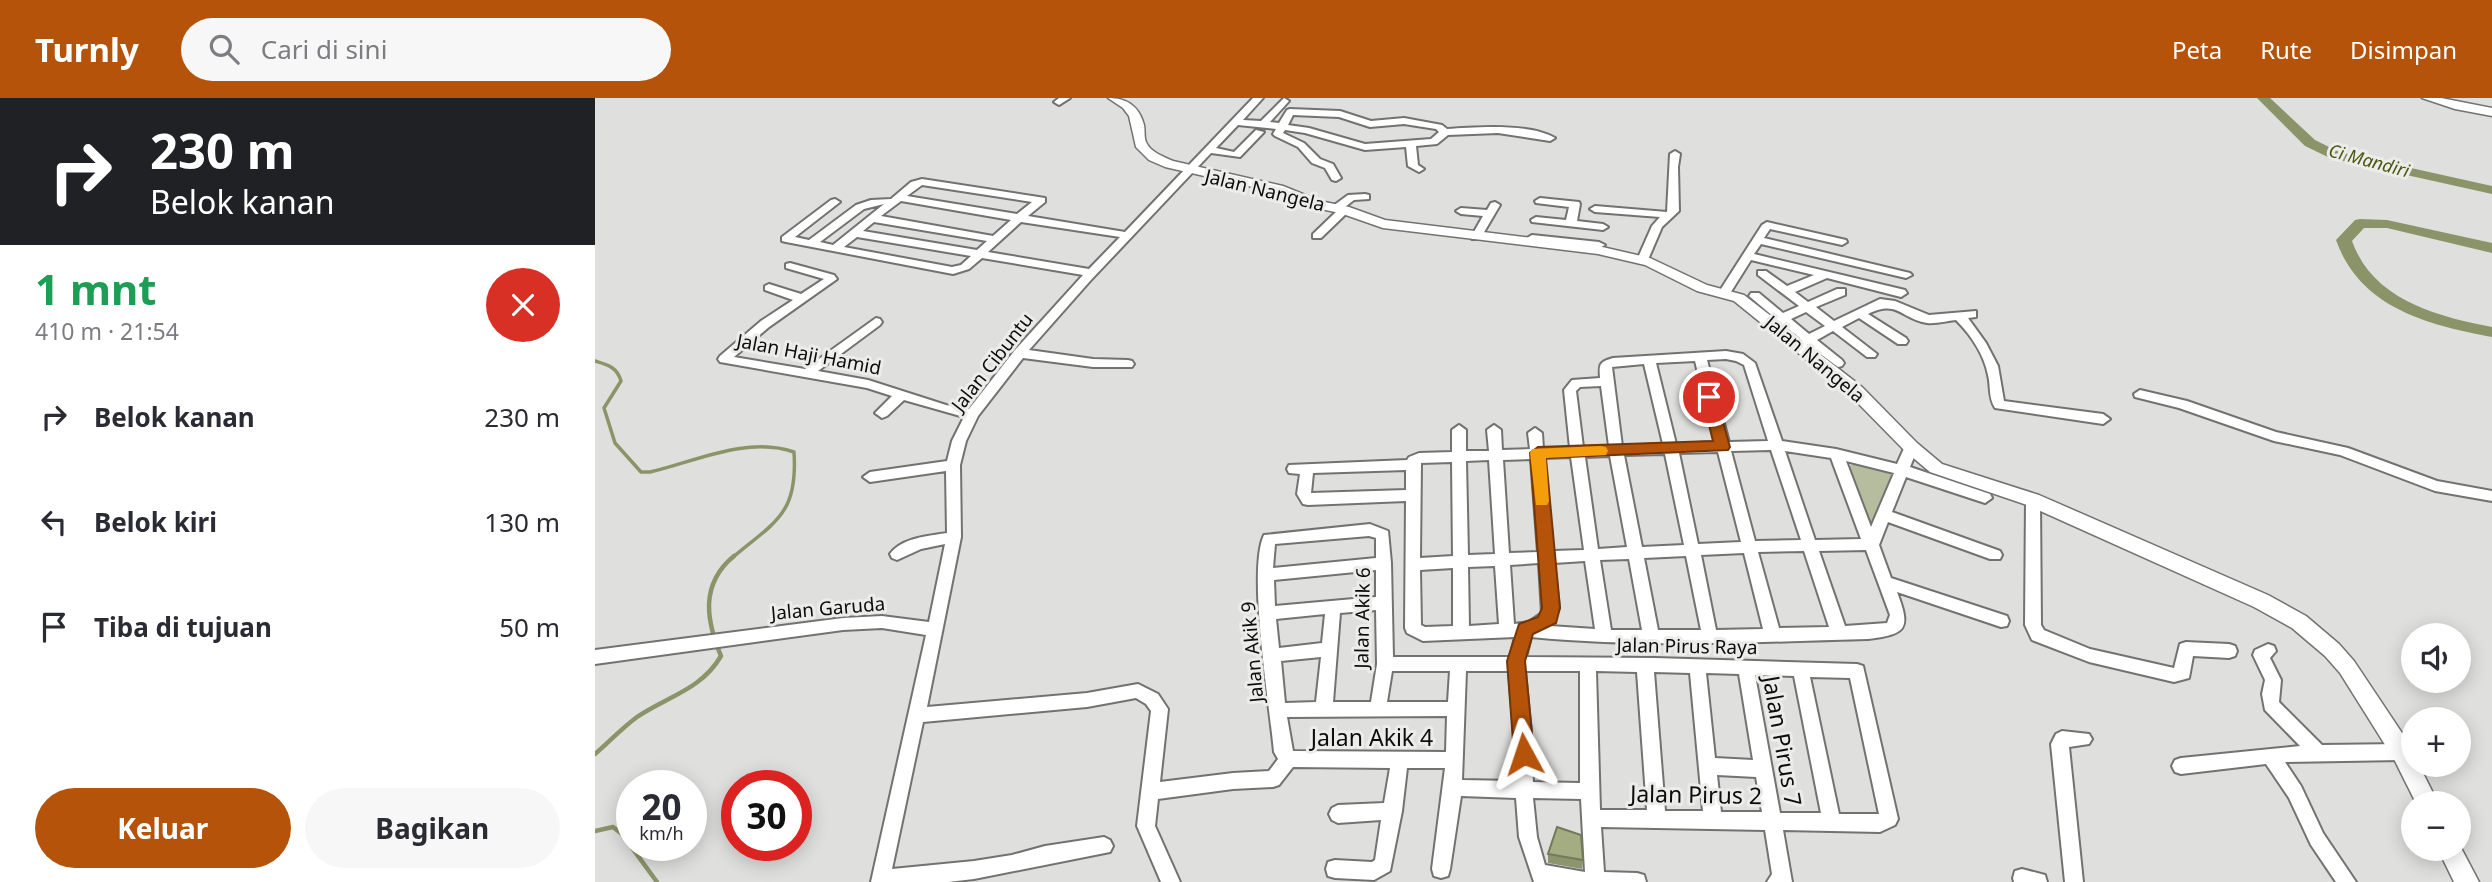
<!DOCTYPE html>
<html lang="id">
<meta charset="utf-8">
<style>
:root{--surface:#fff;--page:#f7f7f7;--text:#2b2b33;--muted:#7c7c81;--accent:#b45309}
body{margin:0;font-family:"Noto Sans",sans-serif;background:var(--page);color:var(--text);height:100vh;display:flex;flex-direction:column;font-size:26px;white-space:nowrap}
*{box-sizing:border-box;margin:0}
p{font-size:23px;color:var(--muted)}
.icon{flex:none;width:38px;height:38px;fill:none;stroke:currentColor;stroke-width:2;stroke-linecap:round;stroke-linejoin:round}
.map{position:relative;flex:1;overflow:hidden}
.panel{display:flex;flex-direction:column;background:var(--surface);width:595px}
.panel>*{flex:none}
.guide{background:#202124;color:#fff;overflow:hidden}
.buttons{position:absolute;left:1806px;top:525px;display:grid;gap:14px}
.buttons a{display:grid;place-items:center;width:70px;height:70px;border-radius:50%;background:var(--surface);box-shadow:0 4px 18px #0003;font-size:35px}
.speed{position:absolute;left:21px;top:672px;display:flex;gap:14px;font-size:35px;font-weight:700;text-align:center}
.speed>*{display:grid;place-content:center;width:91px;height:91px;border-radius:50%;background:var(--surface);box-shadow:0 4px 18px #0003;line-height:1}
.speed small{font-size:18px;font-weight:400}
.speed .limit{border:10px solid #d22;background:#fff;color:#111}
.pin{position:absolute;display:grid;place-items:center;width:60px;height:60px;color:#fff;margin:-30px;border:4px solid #fff;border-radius:50%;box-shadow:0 2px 7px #0007}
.me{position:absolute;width:77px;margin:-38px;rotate:355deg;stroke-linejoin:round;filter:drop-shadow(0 0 5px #0008)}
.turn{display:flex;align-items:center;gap:24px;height:147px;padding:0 35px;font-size:32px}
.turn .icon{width:91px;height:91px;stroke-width:2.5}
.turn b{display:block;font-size:49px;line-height:60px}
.round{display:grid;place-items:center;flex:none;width:74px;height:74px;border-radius:37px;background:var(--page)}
.overview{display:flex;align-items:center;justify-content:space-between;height:119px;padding:0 35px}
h1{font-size:42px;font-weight:700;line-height:52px;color:#1e9e55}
.cta{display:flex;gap:14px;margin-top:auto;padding:14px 35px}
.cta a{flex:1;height:80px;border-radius:42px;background:var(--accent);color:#fff;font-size:28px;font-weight:700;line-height:80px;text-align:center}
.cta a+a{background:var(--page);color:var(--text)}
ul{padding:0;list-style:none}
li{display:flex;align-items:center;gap:21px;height:105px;padding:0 35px}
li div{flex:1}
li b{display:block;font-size:26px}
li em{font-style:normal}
header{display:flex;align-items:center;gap:42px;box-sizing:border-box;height:98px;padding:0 35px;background:var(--accent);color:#fff}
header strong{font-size:33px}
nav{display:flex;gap:38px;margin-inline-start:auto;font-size:24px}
.search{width:490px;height:63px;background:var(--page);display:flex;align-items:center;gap:18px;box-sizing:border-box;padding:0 24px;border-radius:38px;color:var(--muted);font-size:26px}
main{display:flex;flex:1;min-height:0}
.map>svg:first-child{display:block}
.green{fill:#b6bd9e}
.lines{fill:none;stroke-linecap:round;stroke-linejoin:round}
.stream-far1{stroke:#8b9469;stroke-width:3.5}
.stream{stroke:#8b9469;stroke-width:4.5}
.river{fill:#8b9469;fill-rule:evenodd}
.minor-casing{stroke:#727270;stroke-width:4}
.major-casing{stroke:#727270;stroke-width:3}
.minor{fill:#fff;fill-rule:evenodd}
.major{fill:#fff;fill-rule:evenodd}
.wall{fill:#8d956f}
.building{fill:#a4ad81;stroke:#73795a;stroke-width:2}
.route{fill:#b45309;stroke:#753606;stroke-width:2}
.slow{fill:#f59e0b}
.labels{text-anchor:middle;stroke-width:6;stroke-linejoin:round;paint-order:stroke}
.far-water-label{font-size:18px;font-style:italic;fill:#4a550e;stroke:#ecedea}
.street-label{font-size:19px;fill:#0d0d0c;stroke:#ecedea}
.near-street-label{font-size:23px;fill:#0d0d0c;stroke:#ecedea}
</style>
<header>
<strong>Turnly</strong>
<div class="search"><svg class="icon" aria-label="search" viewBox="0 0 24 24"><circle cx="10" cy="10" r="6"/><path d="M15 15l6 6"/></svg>Cari di sini</div>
<nav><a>Peta</a><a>Rute</a><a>Disimpan</a></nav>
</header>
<main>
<section class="panel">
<div class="guide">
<div class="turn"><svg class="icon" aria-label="right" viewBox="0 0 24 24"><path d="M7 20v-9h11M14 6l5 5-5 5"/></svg><div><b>230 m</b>Belok kanan</div></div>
</div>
<div class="overview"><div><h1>1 mnt</h1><p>410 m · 21:54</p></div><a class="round" style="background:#d93025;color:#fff"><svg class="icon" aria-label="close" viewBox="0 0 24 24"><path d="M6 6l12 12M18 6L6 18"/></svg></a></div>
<ul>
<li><svg class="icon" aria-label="right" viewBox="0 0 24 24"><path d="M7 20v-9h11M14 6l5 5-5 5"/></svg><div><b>Belok kanan</b></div><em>230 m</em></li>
<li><svg class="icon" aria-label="left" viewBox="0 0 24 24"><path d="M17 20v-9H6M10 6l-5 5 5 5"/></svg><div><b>Belok kiri</b></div><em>130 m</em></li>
<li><svg class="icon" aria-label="arrive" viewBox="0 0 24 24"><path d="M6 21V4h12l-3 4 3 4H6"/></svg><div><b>Tiba di tujuan</b></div><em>50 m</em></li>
</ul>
<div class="cta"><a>Keluar</a><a>Bagikan</a></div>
</section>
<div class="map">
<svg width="1897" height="784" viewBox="0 0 1897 784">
<rect width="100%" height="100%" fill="#dfe0dd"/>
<polygon class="green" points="1261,365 1299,377 1279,434 1274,432 1251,370"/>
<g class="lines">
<path class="stream-far1" d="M0,263c13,4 22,6 26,20l-17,27 11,35 26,29h9c47,-11 96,-36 144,-20 4,62 -18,69 -62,106"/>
<g class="stream">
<path d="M0,656c14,-12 27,-26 42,-37 31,-21 64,-27 84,-61 -15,-36 -21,-72 13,-100"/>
<polyline points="0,733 18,729 27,736 62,784"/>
</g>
<g class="river">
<polygon points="1662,0 1675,0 1720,42 1744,54 1897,88 1897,96 1735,60 1710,48"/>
<path d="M1765,121l27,1 105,23v10l-105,-25h-23l-12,13c21,59 84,75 140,86v10c-64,-12 -132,-29 -156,-97l19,-20z"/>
</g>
<defs>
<g id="minor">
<polygon points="464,0 475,0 464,7 459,4"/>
<path d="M658,0h10l-20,22 18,1 23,-23 5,3 -19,21 9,1 8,-13 3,-1 50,2 31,10 33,-3 38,7 5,4c29,-2 83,-6 108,9l-5,3 -52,-8 -50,2 -11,9 -21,2 2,19 6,4 -5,3 -11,-6 -2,-19 -41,3 -60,-17 -20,-3 -2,3 21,10 16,16 13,5 8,14 -5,3 -4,-1 -7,-12 -13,-5 -14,-16 -23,-11 -2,-2 3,-5 -38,-4 -22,23 18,4 22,-22 8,2 -24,25 -29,-4 -121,128 -61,69 64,9 35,1 4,1 2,3 -2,3h-39l-70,-9 -45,58 -12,25 -6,24 1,72 -34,170 160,-14 51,-9 20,10 10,15 -8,73 73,-9 36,-2 9,-12 -4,-7c-4,-44 -27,-182 -10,-217l106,-11 18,7 3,32 2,94h117l5,-20 -92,4 -16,-8 -2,-5 1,-127 -98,4 -5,-1 -6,-10 3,-20 -11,-1 -2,-4 2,-4 118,-5 2,-3 10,-4 33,-1v-22l7,-5 7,5v21h23l-2,-21 7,-5 7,5 1,20 28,-1 -2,-16 7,-5 7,5 1,16 27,-1 -6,-58 8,-10 28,-2c-1,-14 -1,-16 13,-20l113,-7 17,3 12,9 27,78 54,8 61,15 9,-20 5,-2 7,5 -8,20 80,27 2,4 -7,5 -79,-26 -14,35 108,39 2,4 -2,4h-10l-102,-37 -9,23 12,33 116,38 2,5 -2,5 -6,1 -104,-35c14,37 10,42 -29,47 -112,3 -225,9 -337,-2l-5,20 129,1 202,6 6,2 35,153 -3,6 -15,7 -97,-2 9,52h-25l5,-8 -7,-44 -164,-3 3,45 33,1 7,2 2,7h-112l-15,-45 -3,-39 -55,-2 -11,73 -2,7 -7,2 -7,-2 -2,-7 13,-101h-38l-5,43 -12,60 -16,9 -39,-2 -7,-2 -2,-7 2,-7 7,-2 37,2 3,-2 6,-40 -43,3 -6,-3 -3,-6 3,-6 6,-3 46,-2 6,-35 -97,-1 -14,18 -6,2 -40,2 -75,10 -3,27 25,56h-19l-24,-56 14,-115 -5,-7 -10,-6 -49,9 -164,15 -31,147 82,-8 38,-6 33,-9 59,-9 6,3 3,6 -3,6 -136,27 -26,3h-77l55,-247 -44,-7 -39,2 -248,34v-14l248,-32 39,-2 47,6 16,-78 -24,5 -24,11 -5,-2 -2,-4c11,-16 38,-18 57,-21l-1,-62 -76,11 -7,-5 7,-5 77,-11 5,-20 12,-24 -60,-17 -17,16 -5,2 -7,-5 17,-17 -25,-8 -147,-26 -2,-3 2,-3 41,-35 32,-21 -28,-10v-4l4,-2 32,10 23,-15 -38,-11v-4l4,-1 44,12 3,4 -68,48 -35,30 71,12 71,-51 4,1 2,3 -2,3 -62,46 50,9 78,25 23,4 46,-59 68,-75 -101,-17 -13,11 -16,5 -167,-32 -4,-1v-4l49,-37 4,-1 5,3 -45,35 14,3 47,-35 15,-5 20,-1 20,-17 11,-3 123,19v4l-17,14 97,16zM698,17l46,2 31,10 34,-3 32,5 3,3 -8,7 -66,5 -56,-16 -21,-3zM327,87l110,17 -15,12 -110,-18zM306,103l110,19 -18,16 -112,-20zM289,106l-51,41 -13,-3 44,-33zM279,124l113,19 -10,9 -114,-19zM426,124l99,15 -31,32 -101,-17zM262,139l114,19 -10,9 -9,2 -108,-20zM1131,261l10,2 8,4 24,76 -39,1 -22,-82zM1100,263l20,81 -39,2 -20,-81zM1049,266l19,80 -41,2 -10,-79zM1006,288l8,60 -26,1 -7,-56 4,-4zM1176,352l30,90 -46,1 -24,-90zM1190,353l46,7 30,81 -46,1zM1123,354l23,90 -43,2 -19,-91zM1070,356l19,91 -42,2 -18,-92zM1015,358l17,91 -29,2 -13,-92zM976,359l13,93 -31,1 -9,-93zM936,361l7,93 -29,1 -6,-93zM894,362l6,94 -27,1 -2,-94zM1251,363l48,12 -23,54zM857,364l1,94 -33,2 1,-95zM811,372v20l-95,3 2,-20zM774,438l7,2v20l-103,10 2,-24zM1271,452l24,65 -3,8 -42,3 -26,-75zM1209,453l25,76 -50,1 -21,-76zM1149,455l19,76 -47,1 -15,-75zM1091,458l15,74h-43l-14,-72zM1034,461l13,71h-31l-11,-70zM990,463l10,68 -45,-3 9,-18 -5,-45zM944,465l3,50 -13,9 -15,2 -4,-59zM900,468l4,58 -30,2 -1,-59zM858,470v58l-28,1 -4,-2 -1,-55zM781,472v27l-101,9 -1,-26zM781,512l1,54 -6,38h-38l7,-89zM730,516l-3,29 -43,5 -3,-29zM726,559l-5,45 -31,1 -4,-42zM797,573h58l-2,31h-61zM871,573h43l5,62 1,48 -53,-1zM930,573h55v112l-47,-1 -2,-49zM1001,573l41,1 10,138h-47zM1059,574l36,1 13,138h-38zM1111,575l33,1 14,86 -38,-2zM1160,577l39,1 27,137h-41zM1215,579l40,1 29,136h-40zM852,618l-1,36 -153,-1 -6,-34zM1122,677l39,2 6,35h-41zM938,700l48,1 4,73 -40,-7 -8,-28z"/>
<polygon points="1080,53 1085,56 1083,69 1084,113 1067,129 1052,164 1044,164 1042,162 1057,128 1065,119 1000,114 995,111 1000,108 1072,114 1075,56"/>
<polygon points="770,96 774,97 774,101 759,102 750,109 754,112 753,114 726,140 718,140 718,136 742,113 737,110 738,108 753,97"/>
<polygon points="945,100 984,104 985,106 982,123 1008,126 1013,129 1008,132 937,124 936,122 941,119 971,122 974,109 941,105 940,103"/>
<polygon points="900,104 905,107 885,141 877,141 876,139 888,118 866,116 861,113 866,110 892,112 896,105"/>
<path d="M1172,124l79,18 1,2 -5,3 -72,-16 -6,9 146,35 2,2 -6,3 -145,-34 -7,10 151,36 2,3 -6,4 -74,-19 -32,14 13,10 29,-13h8v6l-29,12 18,14 46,-22 15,2 34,14 47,-4v6l-8,1 18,25 12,23 6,35 99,13 7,5 -7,5 -108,-16c-7,-11 -4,-21 -7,-33 -4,-21 -18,-41 -32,-55 -9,1 -20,4 -29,3 -26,-4 -29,-24 -59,-9l38,24 2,3 -2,3h-8l-39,-26 -17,9 35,27 -2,3h-8l-34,-26 -16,9 25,20 2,3 -2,3 -4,1 -31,-23 -9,4 -4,-1 -2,-3 8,-6 -19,-15 -10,1 -2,-3 5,-4 -25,-21 2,-3h8l24,20 16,-7 -41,-31v-4h8l21,15 27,-11 -63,-15 -22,35 -4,1 -6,-4 43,-67zM1211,214l19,14 -16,8 -18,-15z"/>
<polygon points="937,137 1004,144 1010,147 1004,150 933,142 932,140"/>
<polygon points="1545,292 1592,303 1681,334 1753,350 1842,383 1897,393 1897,403 1840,393 1745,357 1679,343 1584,310 1540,299 1539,296"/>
<polygon points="1438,397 1443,398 1445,402 1446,527 1449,532 1495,551 1579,570 1585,546 1591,544 1634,546 1640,548 1642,553 1640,558 1634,560 1598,558 1594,580 1579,584 1494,564 1437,542 1430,527 1431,402 1433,398"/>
<polygon points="1673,546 1679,548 1681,553 1675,560 1686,582 1684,604 1727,647 1807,646 1813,648 1816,654 1813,660 1807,662 1690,664 1706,688 1728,735 1761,784 1741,784 1716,747 1694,700 1671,666 1586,676 1580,674 1577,668 1580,662 1586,660 1705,648 1670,612 1667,596 1670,582 1658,557 1660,552"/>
<polygon points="1467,633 1494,636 1497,641 1494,646 1474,649 1488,784 1470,784 1456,646 1461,636"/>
<polygon points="1427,771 1450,777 1452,784 1419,784 1418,780 1420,773"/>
</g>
<g id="major">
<path d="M513,0c19,0 31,8 36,27 1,5 0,13 2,17 4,10 18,15 27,19l110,25 37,15 29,6 36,13 213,26 52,12 57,27 37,10 118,92 55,56 25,21 97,31 229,100 38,21 33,28 15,17 56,84 3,7v13h6l19,38h-22l-22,-44 -54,-86 -15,-17 -33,-28 -38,-21 -227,-102 -97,-33 -25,-21 -55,-56 -116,-94 -37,-10 -52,-26 -47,-11 -215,-26 -43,-15 -29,-6 -37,-15 -109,-25 -16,-7 -13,-13 -7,-31 -6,-8z"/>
<polygon points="1827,0 1846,0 1897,10 1897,18 1860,11"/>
<polygon points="1864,746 1884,784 1859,784 1843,751 1864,751"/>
</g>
</defs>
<use href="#minor" class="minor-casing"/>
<use href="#major" class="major-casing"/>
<use href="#minor" class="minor"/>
<use href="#major" class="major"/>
</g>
<polygon class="wall" points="953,756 988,762 987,771 953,765"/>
<polygon class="building" points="962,729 986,737 988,762 953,756"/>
<polygon class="route" points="1114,294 1121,299 1135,349 1133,352 951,360 965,510 961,525 938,536 930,563 939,656 936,662 929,665 922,662 919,656 912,563 924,526 943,519 947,510 935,355 943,349 1118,343 1107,299"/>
<polygon class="slow" points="1006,348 1011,349 1013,353 1011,357 951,360 954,403 952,407 941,407 935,355 937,351"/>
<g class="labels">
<g class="far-water-label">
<text transform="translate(1774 63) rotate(15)" y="6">Ci Mandiri</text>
</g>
<g class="street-label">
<text transform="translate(670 92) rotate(14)" y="7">Jalan Nangela</text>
<text transform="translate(214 256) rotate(11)" y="7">Jalan Haji Hamid</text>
<text transform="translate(1220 261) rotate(40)" y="7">Jalan Nangela</text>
<text transform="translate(397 264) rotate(-52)" y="7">Jalan Cibuntu</text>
<text transform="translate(233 510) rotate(-5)" y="7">Jalan Garuda</text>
<text transform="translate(767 520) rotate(-89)" y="7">Jalan Akik 6</text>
<text transform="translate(1092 548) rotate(1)" y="7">Jalan Pirus Raya</text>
<text transform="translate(657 554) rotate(-95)" y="7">Jalan Akik 9</text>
</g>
<g class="near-street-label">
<text x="777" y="648">Jalan Akik 4</text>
<text transform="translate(1187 643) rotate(80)" y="8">Jalan Pirus 7</text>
<text transform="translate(1101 697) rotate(1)" y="8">Jalan Pirus 2</text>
</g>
</g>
</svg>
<div class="buttons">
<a><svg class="icon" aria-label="sound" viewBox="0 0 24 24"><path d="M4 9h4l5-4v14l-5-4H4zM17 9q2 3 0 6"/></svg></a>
<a>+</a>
<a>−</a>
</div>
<div class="speed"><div>20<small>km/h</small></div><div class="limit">30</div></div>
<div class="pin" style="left:1114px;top:299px;background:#d93025"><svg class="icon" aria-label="arrive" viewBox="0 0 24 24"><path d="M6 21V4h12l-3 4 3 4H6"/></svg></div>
<svg class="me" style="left:929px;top:656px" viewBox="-20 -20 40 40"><path d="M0-17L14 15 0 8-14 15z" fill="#b45309" stroke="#fff" stroke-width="4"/></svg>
</div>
</main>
